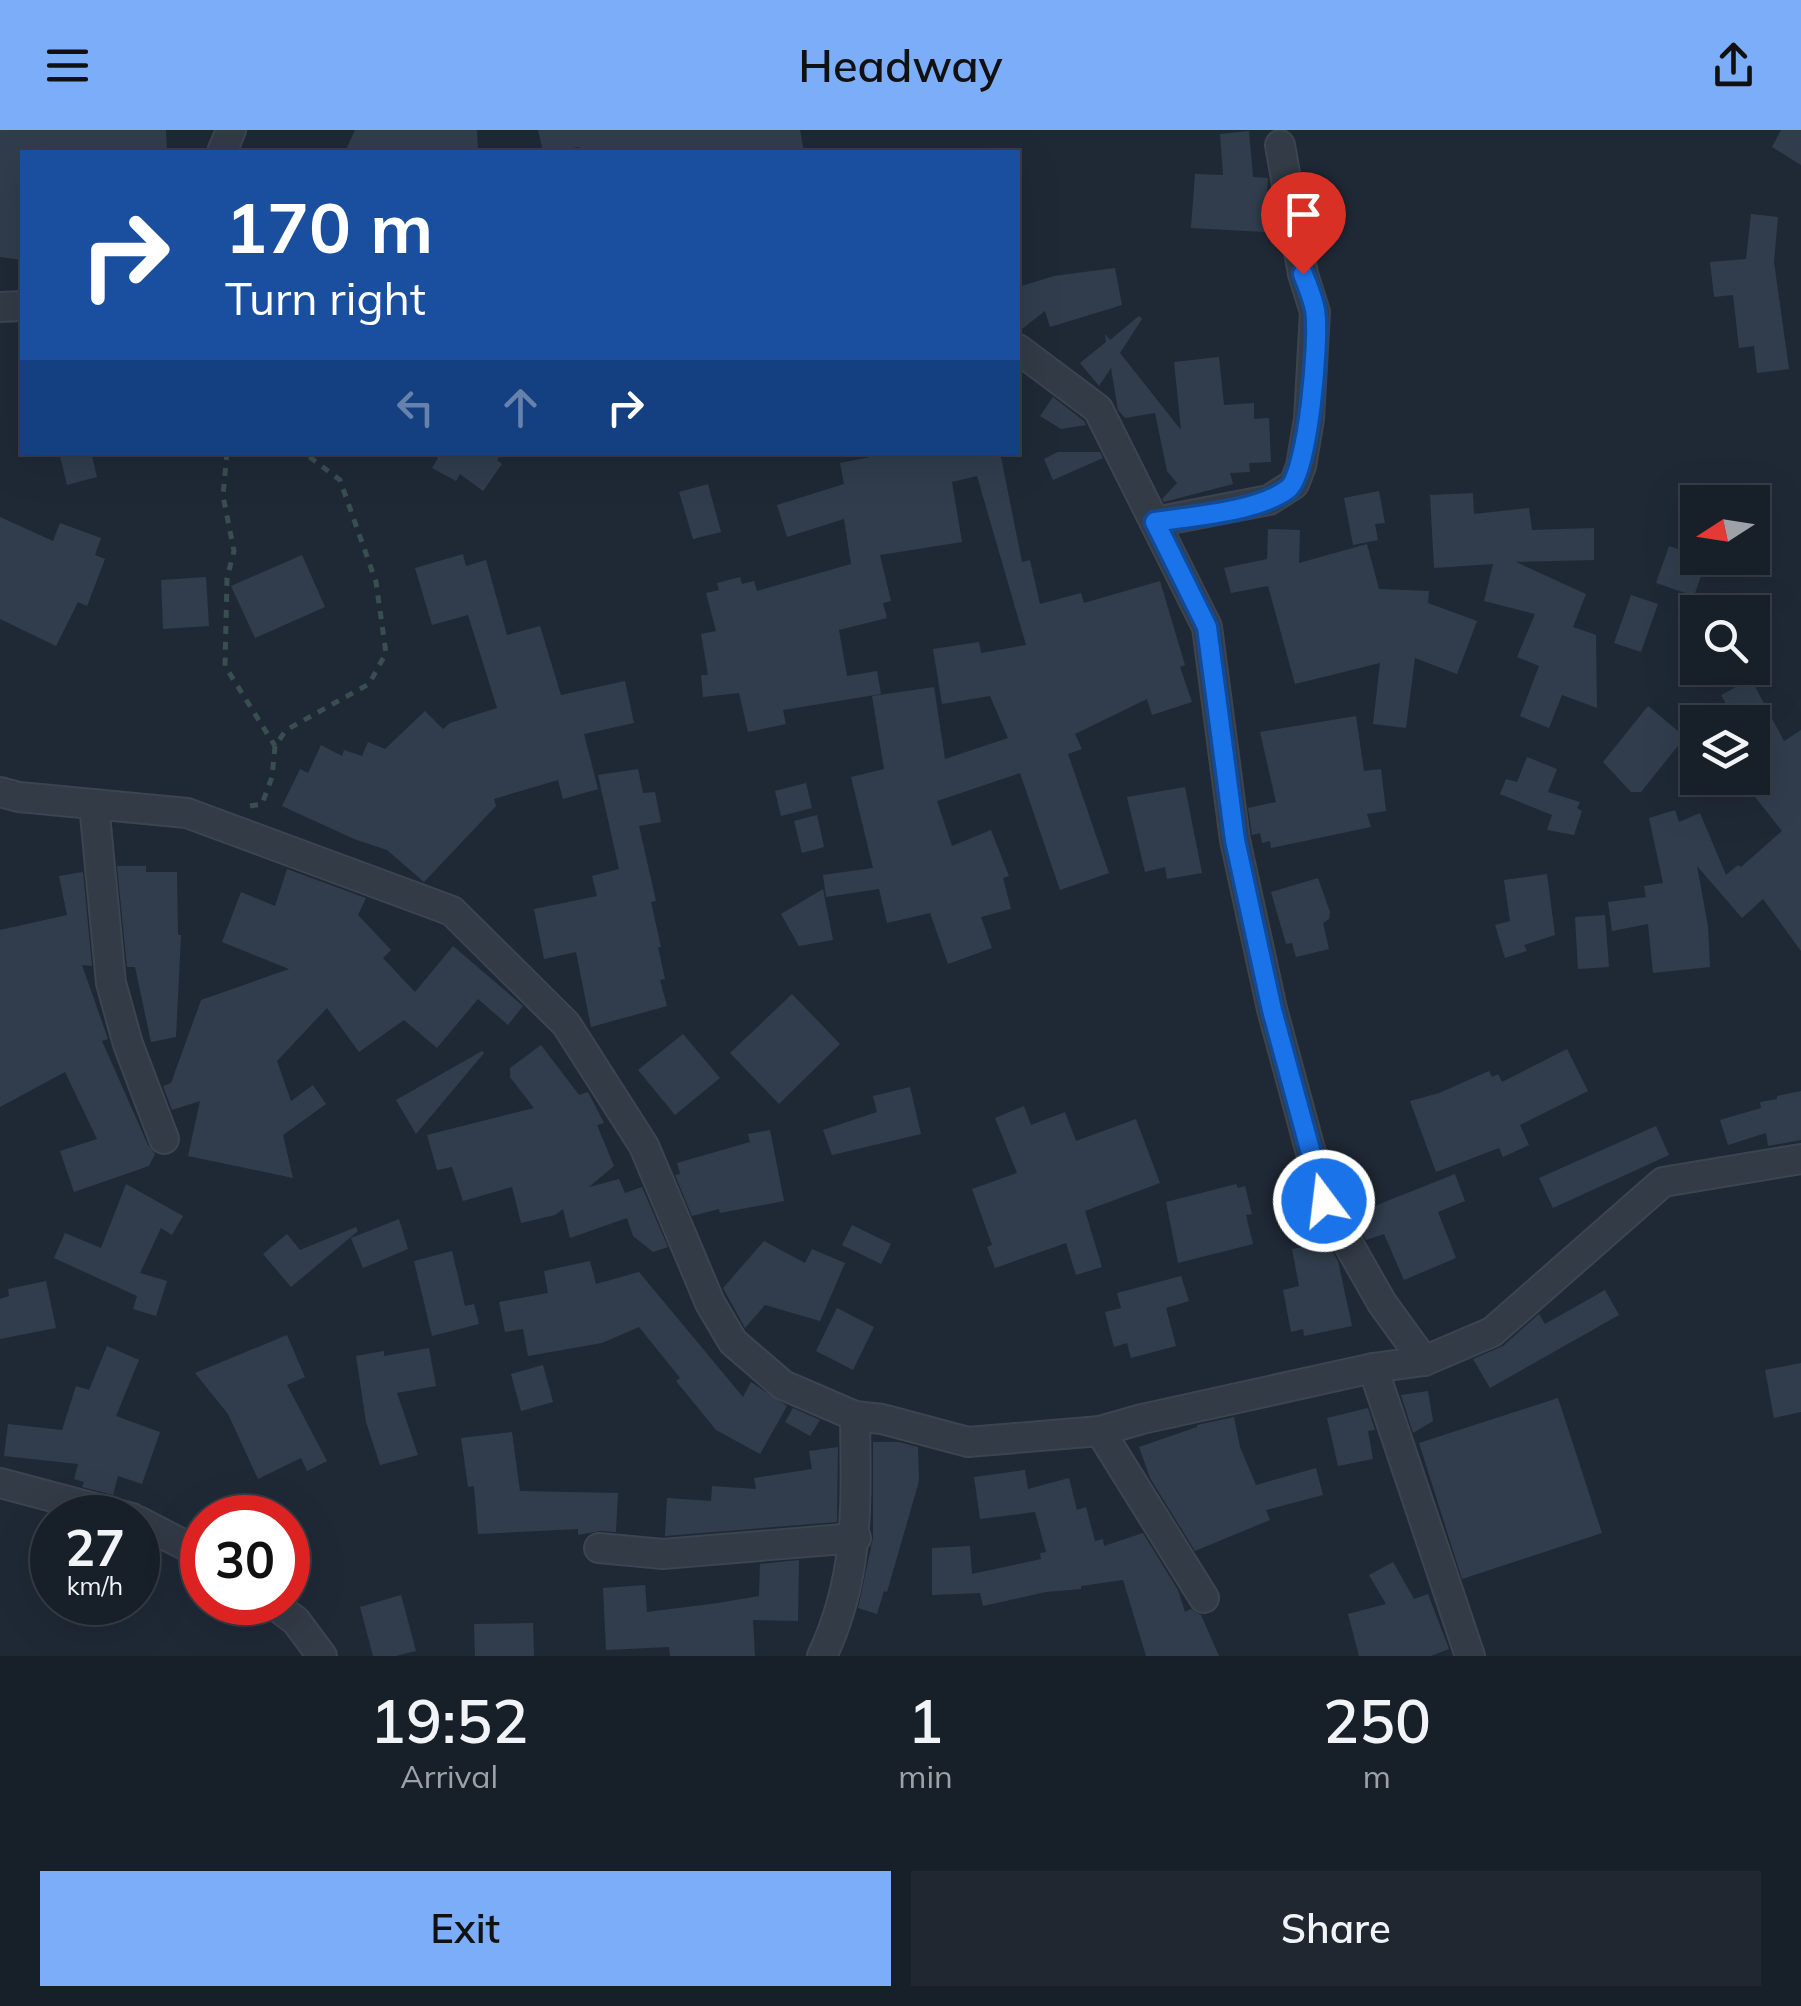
<!DOCTYPE html>
<style>
:root{--surface:#171f28;--page:#202730;--text:#f1f3f6;--muted:#9ea2a8;--line:#363d45;--accent:#7cadf8}
body{margin:0;font-family:Mulish,sans-serif;background:var(--page);color:var(--text);height:100vh;display:flex;flex-direction:column;font-size:38px;white-space:nowrap}
*{box-sizing:border-box;margin:0}
p{font-size:32px;color:var(--muted)}
.icon{flex:none;width:55px;height:55px;fill:none;stroke:currentColor;stroke-width:2;stroke-linecap:round;stroke-linejoin:round}
.map{position:relative;height:1526px;overflow:hidden}
.panel{display:flex;flex-direction:column;background:var(--surface);flex:1}
.panel>*{flex:none}
.hud{position:absolute;left:20px;top:20px;width:1000px;height:305px;border-radius:0px;box-shadow:0 10px 40px #0002,0 0 0 2px var(--line);background:#1a4fa0;color:#fff;overflow:hidden}
.needle{width:65px;rotate:258deg}
.controls{position:absolute;left:1680px;top:355px;display:grid;gap:20px}
.controls a{display:grid;place-items:center;width:90px;height:90px;border-radius:0px;background:var(--surface);box-shadow:0 10px 40px #0002,0 0 0 2px var(--line);font-size:50px}
.speed{position:absolute;left:30px;top:1365px;display:flex;gap:20px;font-size:50px;font-weight:700;text-align:center}
.speed>*{display:grid;place-content:center;width:130px;height:130px;border-radius:50%;background:var(--surface);box-shadow:0 10px 40px #0002,0 0 0 2px var(--line);line-height:1}
.speed small{font-size:25px;font-weight:400}
.speed .limit{border:15px solid #d22;background:#fff;color:#111}
.pin{position:absolute;display:grid;place-items:center;width:85px;height:85px;color:#fff;margin:-102px -42px;border-radius:50% 50% 50% 0;rotate:-45deg;box-shadow:0 0 10px #0007}
.pin .icon{rotate:45deg}
.me{position:absolute;width:110px;margin:-55px;rotate:345deg;stroke-linejoin:round;filter:drop-shadow(0 0 8px #0008)}
.turn{display:flex;align-items:center;gap:35px;height:210px;padding:0 40px;font-size:45px}
.turn .icon{width:130px;height:130px;stroke-width:2.5}
.turn b{display:block;font-size:70px;line-height:85px}
.lanes{display:flex;align-items:center;height:95px;padding:0 40px;background:#0003;justify-content:center;gap:50px;direction:ltr}
.lanes .off{opacity:.35}
.eta{display:flex;justify-content:space-evenly;align-items:center;height:170px;text-align:center}
.eta b{font-size:60px;font-weight:600;line-height:70px}
.button{display:flex;gap:20px;margin-top:auto;padding:20px 40px}
.button a{flex:1;height:115px;border-radius:0px;background:var(--accent);color:#111;font-size:40px;font-weight:600;line-height:115px;text-align:center}
.button a+a{background:var(--page);color:var(--text)}
header{display:flex;justify-content:space-between;align-items:center;height:130px;padding:0 40px;background:var(--accent);color:#111;font-size:45px;font-weight:600}
.map>svg:first-child{display:block}
.building{fill:#313d4d}
.lines{fill:none;stroke-linecap:round;stroke-linejoin:round}
.minor-casing{stroke:#3c4450;stroke-width:32}
.path{stroke:#394e4f;stroke-width:5;stroke-dasharray:8 8;stroke-linecap:butt}
.minor{stroke:#323b46;stroke-width:28}
.route-casing{stroke:#114b97;stroke-width:25}
.route{stroke:#1a73e8;stroke-width:18}
</style>
<header><svg class="icon" aria-label="menu" viewBox="0 0 24 24"><path d="M4 6h16M4 12h16M4 18h16"/></svg>Headway<svg class="icon" aria-label="share" viewBox="0 0 24 24"><path d="M12 15V3M7 8l5-5 5 5M5 13v7h14v-7"/></svg></header>
<div class="map">
<svg width="1801" height="1526" viewBox="0 0 1801 1526">
<rect width="100%" height="100%" fill="#1f2936"/>
<g class="building">
<polygon points="0,0 166,0 167,22 22,22 22,130 0,127"/>
<polygon points="355,0 477,0 478,22 345,22"/>
<polygon points="538,0 800,0 804,22 580,22 579,17 543,22"/>
<polygon points="1781,0 1801,0 1801,35 1772,17"/>
<polygon points="1249,1 1253,47 1268,48 1265,102 1191,98 1195,44 1223,45 1220,4"/>
<polygon points="1751,84 1778,87 1774,132 1789,239 1757,243 1754,216 1739,218 1733,165 1714,167 1710,132 1746,129"/>
<polygon points="1115,138 1122,175 1050,197 1045,181 1018,202 1018,157 1054,146"/>
<polygon points="1139,186 1142,189 1120,223 1181,300 1174,232 1219,227 1224,275 1254,273 1254,289 1269,288 1271,332 1249,333 1250,342 1230,343 1233,354 1164,372 1162,369 1177,353 1167,341 1155,283 1125,288 1118,280 1111,238 1099,256 1080,233 1106,212 1105,204 1110,210"/>
<polygon points="1053,267 1084,291 1086,295 1061,299 1040,286"/>
<polygon points="59,322 91,322 97,347 67,355"/>
<polygon points="431,322 502,322 497,330 502,334 483,361 460,344 456,351 432,338 438,328"/>
<polygon points="895,322 1000,322 1022,432 1030,430 1040,474 1081,463 1084,473 1160,451 1185,535 1180,537 1192,572 1152,585 1147,569 1075,604 1082,619 1068,624 1109,743 1060,760 1020,643 937,671 952,716 991,700 1009,746 1003,748 1011,779 981,787 992,818 948,834 930,783 887,793 879,759 826,767 823,745 873,738 851,647 884,639 872,566 934,557 945,629 1008,608 990,566 942,574 933,519 979,512 981,523 1026,515 977,346 952,352 962,412 880,425 891,471 883,473 887,488 839,500 847,546 877,541 881,564 783,580 786,594 748,602 739,563 703,567 701,545 708,545 701,504 716,501 706,463 719,460 717,453 740,447 742,454 754,451 757,461 851,434 844,389 787,407 777,375 844,354 840,333"/>
<polygon points="1058,322 1100,322 1103,328 1053,350 1044,329"/>
<polygon points="708,354 721,402 693,409 679,362"/>
<polygon points="1379,361 1385,393 1375,394 1378,410 1353,415 1344,368"/>
<polygon points="1473,363 1474,384 1529,378 1532,400 1594,398 1594,430 1516,432 1586,464 1573,497 1596,505 1597,578 1562,565 1549,598 1520,586 1539,536 1517,527 1535,484 1484,471 1493,434 1434,438 1430,365"/>
<polygon points="0,387 53,411 60,393 101,408 95,425 105,429 87,476 78,472 56,516 0,489"/>
<polygon points="1268,399 1300,400 1299,433 1367,414 1379,459 1429,461 1428,473 1477,491 1457,544 1415,528 1406,598 1373,594 1380,533 1295,554 1268,456 1231,463 1224,438 1267,429"/>
<polygon points="1669,416 1707,429 1694,466 1656,453"/>
<polygon points="463,424 466,436 486,430 507,505 540,496 561,565 625,551 634,593 584,604 598,659 563,669 558,650 494,669 496,676 424,752 387,720 354,709 282,676 300,639 308,643 321,615 342,626 344,620 362,626 368,612 385,619 425,581 443,599 450,593 497,578 468,485 432,495 415,438"/>
<polygon points="302,425 325,477 255,508 231,456"/>
<polygon points="206,447 209,496 163,499 161,450"/>
<polygon points="1631,465 1658,474 1641,522 1614,513"/>
<polygon points="1751,549 1784,611 1801,600 1801,821 1763,769 1742,788 1697,736 1708,796 1710,837 1653,843 1648,794 1612,801 1608,772 1646,767 1644,756 1663,753 1649,688 1675,680 1679,692 1700,683 1726,745 1738,735 1741,737 1782,701 1740,648 1752,648 1752,592 1736,592 1721,565"/>
<polygon points="1648,576 1685,607 1641,662 1631,662 1603,632"/>
<polygon points="1356,586 1364,641 1381,639 1386,681 1367,684 1371,697 1271,718 1270,711 1262,713 1260,703 1252,705 1248,678 1276,672 1260,602"/>
<polygon points="1527,627 1557,639 1548,662 1580,672 1577,678 1582,681 1574,705 1547,700 1552,685 1500,664 1506,649 1517,652"/>
<polygon points="638,639 643,663 655,662 661,692 639,696 656,771 651,772 661,817 658,817 665,849 660,850 667,876 591,897 576,822 544,829 534,779 597,766 592,746 619,739 598,645"/>
<polygon points="806,653 812,678 781,686 775,661"/>
<polygon points="1185,657 1202,743 1167,749 1165,737 1145,742 1127,667"/>
<polygon points="817,685 824,717 802,723 794,691"/>
<polygon points="117,736 146,736 146,742 177,742 178,805 181,805 176,907 151,912 135,837 127,837"/>
<polygon points="287,739 366,768 358,785 391,820 383,828 415,862 453,816 523,876 508,895 478,869 437,918 404,890 359,922 327,878 277,931 291,971 313,955 326,974 283,1005 293,1048 188,1026 200,971 172,980 163,956 171,953 201,870 289,839 222,812 241,762 275,776"/>
<polygon points="83,742 92,836 82,835 108,909 102,911 148,1015 155,1024 149,1036 74,1062 60,1021 97,1009 65,942 0,977 0,800 67,785 59,746"/>
<polygon points="1547,744 1555,805 1524,815 1527,821 1505,828 1495,795 1510,791 1504,750"/>
<polygon points="1318,748 1330,782 1329,789 1323,793 1329,819 1296,827 1292,813 1286,814 1271,762"/>
<polygon points="823,759 833,810 799,816 781,784"/>
<polygon points="1605,785 1609,837 1578,839 1575,787"/>
<polygon points="792,864 840,914 779,974 730,923"/>
<polygon points="683,904 720,948 675,985 638,940"/>
<polygon points="541,915 579,965 588,962 604,993 597,995 614,1036 589,1057 619,1049 625,1063 642,1057 668,1117 653,1122 633,1106 627,1088 570,1108 563,1079 555,1085 521,1093 512,1057 463,1071 452,1037 437,1040 427,1005 534,978 510,947 510,938"/>
<polygon points="1567,919 1588,961 1520,995 1529,1015 1503,1027 1499,1018 1436,1042 1410,971 1439,963 1489,941 1492,947 1498,944 1502,952"/>
<polygon points="482,921 484,923 416,1004 396,970"/>
<polygon points="910,957 921,1004 832,1025 823,1000 877,982 873,966"/>
<polygon points="1801,961 1801,1010 1768,1016 1766,1003 1728,1015 1720,990 1761,978 1760,972 1777,969 1777,966"/>
<polygon points="1024,976 1031,995 1065,982 1076,1011 1136,989 1160,1053 1085,1081 1102,1137 1076,1145 1066,1113 995,1138 987,1117 992,1115 972,1059 1017,1043 995,988"/>
<polygon points="1656,996 1669,1025 1553,1078 1539,1048"/>
<polygon points="770,1000 784,1071 720,1083 719,1079 692,1086 675,1045 680,1044 677,1033 750,1012 748,1004"/>
<polygon points="1455,1044 1465,1071 1438,1082 1456,1128 1404,1150 1384,1104 1366,1110 1352,1085"/>
<polygon points="126,1054 183,1086 172,1105 161,1098 140,1143 167,1151 156,1186 133,1179 137,1166 54,1128 65,1103 101,1118"/>
<polygon points="1236,1054 1238,1058 1245,1056 1252,1084 1246,1085 1253,1114 1178,1133 1166,1072"/>
<polygon points="399,1089 408,1119 363,1138 351,1108"/>
<polygon points="852,1095 891,1114 881,1134 842,1115"/>
<polygon points="356,1097 358,1101 291,1157 263,1124 287,1104 300,1120"/>
<polygon points="764,1111 805,1133 812,1119 845,1133 820,1191 765,1175 745,1198 723,1158"/>
<polygon points="1327,1112 1338,1131 1352,1196 1304,1206 1303,1199 1291,1202 1283,1160 1299,1156 1292,1119"/>
<polygon points="452,1121 465,1176 474,1174 479,1194 432,1206 414,1131"/>
<polygon points="590,1131 596,1154 639,1142 743,1267 751,1252 787,1276 760,1324 716,1300 676,1251 680,1248 639,1197 602,1213 528,1226 523,1199 505,1202 499,1172 548,1163 544,1141"/>
<polygon points="1181,1146 1189,1171 1166,1178 1176,1216 1131,1228 1127,1213 1114,1217 1105,1182 1121,1178 1117,1163"/>
<polygon points="46,1151 56,1198 0,1209 0,1169 9,1166 8,1159"/>
<polygon points="1605,1160 1619,1185 1490,1258 1473,1229 1503,1216 1539,1184 1545,1194"/>
<polygon points="837,1178 874,1197 853,1240 816,1221"/>
<polygon points="287,1205 305,1247 287,1255 327,1331 307,1341 301,1328 258,1349 228,1284 195,1243"/>
<polygon points="107,1216 139,1230 116,1286 160,1302 142,1354 118,1346 113,1365 82,1357 84,1352 74,1349 78,1334 4,1326 8,1294 62,1300 76,1256 89,1260"/>
<polygon points="429,1218 436,1256 397,1263 418,1325 380,1335 366,1292 356,1226 384,1221 384,1226"/>
<polygon points="1801,1233 1801,1282 1774,1288 1765,1240"/>
<polygon points="543,1235 553,1272 521,1281 511,1244"/>
<polygon points="1428,1261 1433,1291 1413,1303 1401,1265"/>
<polygon points="1558,1268 1602,1403 1462,1449 1419,1313"/>
<polygon points="793,1278 820,1290 810,1306 785,1292"/>
<polygon points="1368,1278 1375,1300 1368,1301 1373,1329 1338,1336 1327,1288"/>
<polygon points="1234,1287 1240,1317 1256,1355 1316,1338 1323,1365 1266,1380 1270,1390 1195,1421 1150,1348 1139,1317 1197,1297 1197,1295"/>
<polygon points="512,1302 520,1361 618,1363 616,1402 600,1401 578,1405 578,1399 478,1404 474,1356 468,1357 461,1308"/>
<polygon points="873,1312 899,1312 918,1317 919,1351 887,1462 884,1461 877,1484 858,1478 873,1408"/>
<polygon points="838,1317 837,1392 665,1406 667,1368 711,1371 712,1356 756,1359 754,1348 812,1339 809,1321"/>
<polygon points="1025,1340 1028,1359 1069,1348 1077,1380 1086,1377 1095,1411 1103,1409 1104,1416 1143,1403 1178,1460 1185,1482 1191,1479 1201,1485 1219,1526 1146,1526 1123,1450 1081,1456 1081,1459 1046,1462 983,1476 980,1463 932,1465 932,1418 970,1416 972,1444 1041,1429 1040,1423 1046,1422 1035,1382 980,1389 974,1347"/>
<polygon points="799,1430 798,1491 753,1490 755,1526 670,1526 669,1517 606,1520 603,1458 645,1455 647,1482 718,1473 759,1466 760,1434"/>
<polygon points="1393,1432 1414,1469 1428,1464 1449,1519 1431,1526 1359,1526 1348,1484 1386,1474 1369,1445"/>
<polygon points="401,1465 416,1521 396,1526 373,1526 360,1477"/>
<polygon points="533,1493 534,1526 475,1526 474,1494"/>
</g>
<g class="lines">
<defs>
<g id="minor">
<polyline points="222,22 231,0"/>
<polyline points="0,177 22,176"/>
<polyline points="1155,392 1269,370 1294,354 1301,336 1309,289 1315,182 1303,144 1280,15"/>
<polyline points="0,662 19,667 187,683 452,781 566,894 644,1016 710,1173 733,1212 783,1255 855,1286 882,1289 968,1312 1100,1301 1142,1289 1373,1238 1424,1231 1382,1173 1324,1071 1272,879 1235,710 1207,497 1098,279 1018,219"/>
<polyline points="94,674 111,853 128,914 164,1009"/>
<polyline points="1424,1231 1492,1202 1663,1052 1801,1029"/>
<polyline points="1373,1238 1470,1526"/>
<polyline points="1100,1301 1204,1468"/>
<polyline points="0,1353 132,1388"/>
<polyline points="138,1391 202,1424"/>
<polyline points="599,1418 663,1424 856,1408"/>
<polyline points="271,1472 296,1491 322,1526"/>
<path d="M822,1526c38,-80 34,-153 33,-240"/>
</g>
</defs>
<use href="#minor" class="minor-casing"/>
<g class="path">
<polyline points="227,322 223,366 234,421 227,448 225,536 275,616"/>
<polyline points="250,676 262,674 272,647 275,616 286,600 369,554 386,523 376,452 340,350 303,322"/>
</g>
<use href="#minor" class="minor"/>
</g>
<g class="lines">
<defs>
<path id="route" d="M1303,144c4,11 10,24 12,36 5,27 -7,164 -27,179 -31,23 -95,27 -133,33l52,105 28,213 37,170 52,191"/>
</defs>
<use href="#route" class="route-casing"/>
<use href="#route" class="route"/>
</g>
</svg>
<div class="controls">
<a><svg class="needle" viewBox="-14 -14 28 28"><path d="M0-13l5 13h-10z" fill="#e53935"/><path d="M0 13l5-13h-10z" fill="#9ea2a8"/></svg></a>
<a><svg class="icon" aria-label="search" viewBox="0 0 24 24"><circle cx="10" cy="10" r="6"/><path d="M15 15l6 6"/></svg></a>
<a><svg class="icon" aria-label="layers" viewBox="0 0 24 24"><path d="M12 4l9 5-9 5-9-5zM3 14l9 5 9-5"/></svg></a>
</div>
<div class="speed"><div>27<small>km/h</small></div><div class="limit">30</div></div>
<div class="pin" style="left:1303px;top:144px;background:#d93025"><svg class="icon" aria-label="arrive" viewBox="0 0 24 24"><path d="M6 21V4h12l-3 4 3 4H6"/></svg></div>
<svg class="me" style="left:1324px;top:1071px" viewBox="-20 -20 40 40"><circle r="17" fill="#1a73e8" stroke="#fff" stroke-width="3"/><path d="M0-11L8 9 0 5-8 9z" fill="#fff"/></svg>
<div class="hud">
<div class="turn"><svg class="icon" aria-label="right" viewBox="0 0 24 24"><path d="M7 20v-9h11M14 6l5 5-5 5"/></svg><div><b>170 m</b>Turn right</div></div>
<div class="lanes"><svg class="icon off" aria-label="left" viewBox="0 0 24 24"><path d="M17 20v-9H6M10 6l-5 5 5 5"/></svg><svg class="icon off" aria-label="ahead" viewBox="0 0 24 24"><path d="M12 20V5M6 11l6-6 6 6"/></svg><svg class="icon" aria-label="right" viewBox="0 0 24 24"><path d="M7 20v-9h11M14 6l5 5-5 5"/></svg></div>
</div>
</div>
<section class="panel">
<div class="eta">
<div><b>19:52</b><p>Arrival</p></div>
<div><b>1</b><p>min</p></div>
<div><b>250</b><p>m</p></div>
</div>
<div class="button"><a>Exit</a><a>Share</a></div>
</section>
